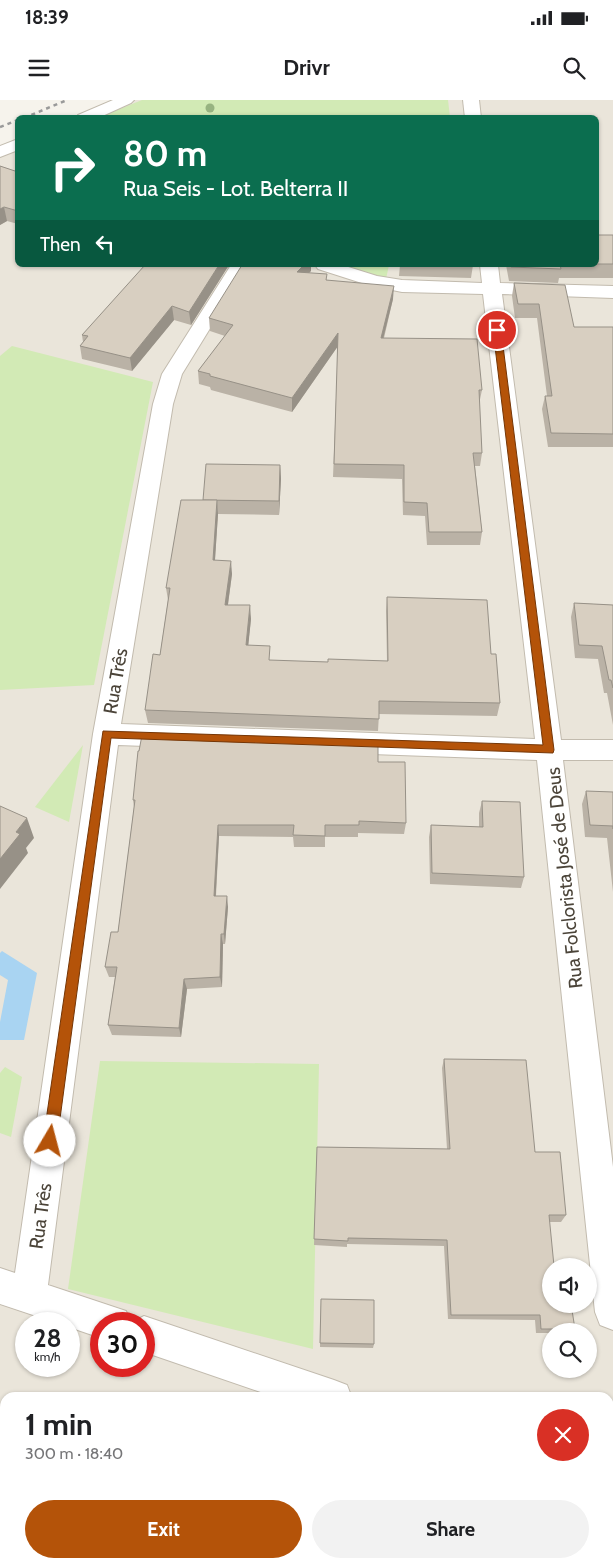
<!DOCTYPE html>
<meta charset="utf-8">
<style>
:root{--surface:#fff;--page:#f2f2f2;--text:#202124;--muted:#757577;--accent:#b45309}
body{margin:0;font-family:Cabin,sans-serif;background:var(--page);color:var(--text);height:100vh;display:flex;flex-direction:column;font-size:19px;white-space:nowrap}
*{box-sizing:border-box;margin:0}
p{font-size:16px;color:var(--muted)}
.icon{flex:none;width:28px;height:28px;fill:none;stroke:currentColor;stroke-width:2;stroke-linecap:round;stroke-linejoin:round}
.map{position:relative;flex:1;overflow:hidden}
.drawer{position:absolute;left:0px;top:1292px;width:614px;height:176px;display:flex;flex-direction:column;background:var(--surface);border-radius:15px 15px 0 0;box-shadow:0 1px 4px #0004}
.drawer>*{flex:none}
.top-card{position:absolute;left:15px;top:15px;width:584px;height:152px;border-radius:8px;box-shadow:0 1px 4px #0004;background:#0b6e4f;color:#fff;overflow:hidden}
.buttons{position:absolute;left:542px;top:1158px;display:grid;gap:10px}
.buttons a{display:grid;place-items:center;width:55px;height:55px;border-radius:50%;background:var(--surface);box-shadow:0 1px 4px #0004;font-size:25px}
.speed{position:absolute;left:15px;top:1212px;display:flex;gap:10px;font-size:25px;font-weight:700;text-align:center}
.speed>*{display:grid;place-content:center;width:65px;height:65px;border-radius:50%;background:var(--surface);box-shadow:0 1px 4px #0004;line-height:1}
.speed small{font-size:12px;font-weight:400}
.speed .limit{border:8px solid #d22;background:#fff;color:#111}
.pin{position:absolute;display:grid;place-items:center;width:42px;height:42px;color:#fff;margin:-21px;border:2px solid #fff;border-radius:50%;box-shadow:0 1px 5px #0007}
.me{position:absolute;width:55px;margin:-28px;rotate:8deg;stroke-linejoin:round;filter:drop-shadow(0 0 4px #0008)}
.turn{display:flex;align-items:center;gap:18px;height:105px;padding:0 25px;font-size:22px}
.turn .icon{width:65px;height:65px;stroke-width:2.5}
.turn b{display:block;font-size:35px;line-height:42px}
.then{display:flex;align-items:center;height:48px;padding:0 25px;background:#0003;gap:10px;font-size:19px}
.round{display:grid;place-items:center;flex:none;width:52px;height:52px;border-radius:26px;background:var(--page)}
.summary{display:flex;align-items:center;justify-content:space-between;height:85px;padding:0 25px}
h1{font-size:30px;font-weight:700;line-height:38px}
.primary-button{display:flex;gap:10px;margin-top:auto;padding:10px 25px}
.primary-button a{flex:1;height:58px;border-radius:30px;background:var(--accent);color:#fff;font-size:20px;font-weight:700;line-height:58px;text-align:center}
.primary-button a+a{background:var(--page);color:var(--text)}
.status{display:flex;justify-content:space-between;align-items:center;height:35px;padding:0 25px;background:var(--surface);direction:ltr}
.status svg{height:14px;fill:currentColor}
header{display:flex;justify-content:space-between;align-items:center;height:65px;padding:0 25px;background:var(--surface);font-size:22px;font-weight:700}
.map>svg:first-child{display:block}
.residential{fill:#eae5da;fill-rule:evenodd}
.green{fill:#d2eab5}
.water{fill:#a9d4f2}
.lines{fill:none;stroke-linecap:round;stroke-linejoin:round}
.street-casing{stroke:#c2bbae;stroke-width:2}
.street{fill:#fff;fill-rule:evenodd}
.rail{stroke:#9a9a9a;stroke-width:2.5;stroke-dasharray:4 4;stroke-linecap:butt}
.tree{fill:#97b381}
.wall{fill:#bab2a6}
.shaded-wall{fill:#979187}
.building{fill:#d8cfc1;stroke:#979187}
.route{fill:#b45309;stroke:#753606}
.labels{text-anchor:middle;stroke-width:4;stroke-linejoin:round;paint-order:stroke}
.street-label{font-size:19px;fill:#4b4439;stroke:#fff}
</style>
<div class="status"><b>18:39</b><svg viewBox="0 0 49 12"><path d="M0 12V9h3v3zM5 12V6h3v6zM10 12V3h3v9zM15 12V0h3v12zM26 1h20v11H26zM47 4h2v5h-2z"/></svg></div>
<header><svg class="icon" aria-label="menu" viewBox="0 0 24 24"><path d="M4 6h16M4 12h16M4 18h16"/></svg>Drivr<svg class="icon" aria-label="search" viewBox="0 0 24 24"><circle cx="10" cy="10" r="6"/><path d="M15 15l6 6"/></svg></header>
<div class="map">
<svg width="613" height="1468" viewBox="0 0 613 1468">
<rect width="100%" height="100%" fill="#f6f3ec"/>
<path class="residential" d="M126,0h487v1468h-613v-1416l17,-8 1,121h578v-147l-513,-1zM551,1166h38v38h-38zM26,1224h43v42h-43zM101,1224h43v42h-43zM551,1231h38v38h-38zM5,1298h604v166h-604z"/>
<g class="green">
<polygon points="142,0 448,0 450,17 100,17"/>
<polygon points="344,165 389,165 386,179"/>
<polygon points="12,246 153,282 94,585 0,590 0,256"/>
<polygon points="83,645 69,722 35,707"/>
<polygon points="100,961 319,964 313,1249 68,1189"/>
<polygon points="5,967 22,977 11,1037 0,1033 0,973"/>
</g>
<polygon class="water" points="2,851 37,873 24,940 0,940 0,922 8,880 0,875 0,853"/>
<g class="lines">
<defs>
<g id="street">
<polygon points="113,0 134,0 131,3 98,18 76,18 78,15"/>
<polygon points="463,0 479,0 481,18 465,18"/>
<polygon points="18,39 18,50 0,57 0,46"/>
<polygon points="231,165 249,165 182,274 173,304 121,624 535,639 483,194 402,192 368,185 318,169 315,165 342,165 377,176 402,180 482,183 480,165 498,165 500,183 613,186 613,198 502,194 561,640 613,640 613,660 563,660 613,1067 613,1230 600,1225 595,1212 537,660 118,645 48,1185 126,1211 131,1223 144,1216 334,1280 347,1285 352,1298 278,1298 144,1252 144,1224 101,1224 101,1238 69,1227 69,1224 60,1224 0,1204 0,1168 15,1173 93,634 153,304 162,274"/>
<polygon points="609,1364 613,1365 613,1403 609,1402"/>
<polygon points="281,1464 321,1464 320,1468 280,1468"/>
</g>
</defs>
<use href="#street" class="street-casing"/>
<use href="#street" class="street"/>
<g class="rail">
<polyline points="24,18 67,0"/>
<polyline points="0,27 18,20"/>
</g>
</g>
<circle class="tree" cx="210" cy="8" r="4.5"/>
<g class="wall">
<polygon points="0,66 18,72 18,124 7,121 0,125"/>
<polygon points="596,135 613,135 613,178 559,178 558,183 509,181 506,165 596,165"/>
<polygon points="229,165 191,225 174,220 132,271 82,259 80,246 83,242 82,235"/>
<polygon points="400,165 473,165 471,178 399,176"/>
<polygon points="311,171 309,173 327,180 393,199 384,238 482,290 479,304 482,353 480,366 475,366 482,432 480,445 427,445 425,416 403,415 402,379 333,377 338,246 292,312 211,290 210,287 199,284 198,271 225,236 210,231 209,218"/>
<polygon points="514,183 574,227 613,227 613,347 548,347 542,309 545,296 547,296 537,218 515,218 512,196"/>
<polygon points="280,365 281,379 279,415 218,414 215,460 232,474 228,505 251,519 248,545 271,561 328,562 387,561 386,511 387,497 491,554 500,603 497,616 379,614 378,631 148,623 145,610 160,555 168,500 166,488 203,400"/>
<polygon points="574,503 613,505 613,625 607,593 604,593 598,559 575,558 571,517"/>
<polygon points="378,662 406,723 404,734 358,733 358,737 325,737 325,747 294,747 293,737 219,736 216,796 228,807 225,844 223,844 222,887 187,889 181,937 112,935 108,925 115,877 109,877 105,867 118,832 134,707 133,700"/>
<polygon points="586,691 613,692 613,792 607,738 585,737 582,704"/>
<polygon points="482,701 524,777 521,788 430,784 429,737 431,725 479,727 479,713"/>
<polygon points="444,959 535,1052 566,1115 561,1122 549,1122 551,1204 575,1229 572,1231 551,1231 551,1233 536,1233 535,1220 448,1219 444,1146 347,1144 347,1147 314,1145 317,1047 447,1049 442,968"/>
<polygon points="321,1199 374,1244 373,1248 320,1247"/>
</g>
<g class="shaded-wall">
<polygon points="4,107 7,121 0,125 0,109"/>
<polygon points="219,165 229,165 191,225 189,212"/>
<polygon points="304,165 311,165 311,171 297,185 297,172"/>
<polygon points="394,186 393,199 380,251 381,238"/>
<polygon points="172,206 174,220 132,271 130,258"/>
<polygon points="338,233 338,246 292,312 292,298"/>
<polygon points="280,365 281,379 279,415 279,401"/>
<polygon points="217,400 218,414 214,474 213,460"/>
<polygon points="231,461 232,474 226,518 225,505"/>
<polygon points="250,505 251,519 247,558 246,545"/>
<polygon points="27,718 34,738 26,748 28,753 0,789 0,759 16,732"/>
<polygon points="218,725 219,736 215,807 214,796"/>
<polygon points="227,796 228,807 225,844 224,834"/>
<polygon points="221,834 223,844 222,887 220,877"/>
<polygon points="184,879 187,889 181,937 179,928"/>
</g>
<g class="building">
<polygon points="0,66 18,72 18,111 4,107 0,109"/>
<rect x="596" y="135" width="17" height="29"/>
<polygon points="145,165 219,165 189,212 172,206 130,258 80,246 88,236 82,235"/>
<polygon points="242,165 304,165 297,172 327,174 326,180 394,186 381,238 477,239 482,290 479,290 482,353 473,353 482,432 429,432 427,403 404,402 404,365 334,364 338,233 292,298 210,276 210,274 198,271 233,225 209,218"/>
<polygon points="511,165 560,165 561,169 511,167"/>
<polygon points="514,183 565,185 574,227 613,227 613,334 551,333 545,296 552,296 539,204 518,204"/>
<polygon points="206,364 280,365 279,401 203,400"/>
<polygon points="181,400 217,400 213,460 231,461 225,505 250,505 246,545 270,546 269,560 328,562 328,559 388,561 387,497 487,500 491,554 496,554 500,603 379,601 379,619 145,610 153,554 160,555 170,488 166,488"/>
<polygon points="574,503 613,505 613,588 611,580 609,580 602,546 579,545"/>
<polygon points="142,635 378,644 378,662 405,662 406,723 359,721 359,725 325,725 325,736 293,735 294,725 218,725 214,796 227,796 224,834 221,834 220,877 184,879 179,928 108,925 117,867 105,867 111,832 118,832 135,700 133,700 138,651 139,651"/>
<polygon points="586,691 613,692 613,729 613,726 590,725"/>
<polygon points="482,701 520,702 524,777 432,773 431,725 483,727"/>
<polygon points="0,706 27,718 16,732 20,734 0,759"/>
<polygon points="444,959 526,960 535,1052 560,1052 566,1115 549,1115 554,1166 551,1166 551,1204 571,1204 575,1229 541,1229 540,1215 451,1215 447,1140 348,1138 348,1141 314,1139 317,1047 450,1049"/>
<polygon points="321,1199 374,1200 374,1244 320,1243"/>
</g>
<polygon class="route" points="497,227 501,230 554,650 553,653 111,638 57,1041 55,1045 50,1047 45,1045 43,1041 103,631 543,645 493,230"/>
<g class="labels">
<g class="street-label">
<text transform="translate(115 581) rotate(-80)" y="7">Rua Três</text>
<text transform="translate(564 778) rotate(-96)" y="7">Rua Folclorista José de Deus</text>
<text transform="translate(40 1116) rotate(-82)" y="7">Rua Três</text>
</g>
</g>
</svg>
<div class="buttons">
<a><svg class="icon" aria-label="sound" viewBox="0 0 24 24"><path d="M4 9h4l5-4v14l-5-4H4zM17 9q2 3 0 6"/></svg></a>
<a><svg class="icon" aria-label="search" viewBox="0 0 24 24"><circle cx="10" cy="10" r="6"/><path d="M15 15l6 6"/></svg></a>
</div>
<div class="speed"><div>28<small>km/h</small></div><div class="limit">30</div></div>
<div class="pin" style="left:497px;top:230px;background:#d93025"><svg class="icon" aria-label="arrive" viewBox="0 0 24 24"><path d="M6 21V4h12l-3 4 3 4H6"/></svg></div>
<svg class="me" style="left:50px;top:1041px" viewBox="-20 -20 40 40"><circle r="19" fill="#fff"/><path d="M0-13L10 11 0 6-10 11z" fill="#b45309"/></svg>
<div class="top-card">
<div class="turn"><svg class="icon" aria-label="right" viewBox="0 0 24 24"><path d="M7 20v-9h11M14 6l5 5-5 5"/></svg><div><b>80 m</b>Rua Seis - Lot. Belterra II</div></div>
<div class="then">Then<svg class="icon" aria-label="left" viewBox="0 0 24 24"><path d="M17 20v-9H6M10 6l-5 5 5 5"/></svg></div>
</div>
<section class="drawer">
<div class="summary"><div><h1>1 min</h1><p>300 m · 18:40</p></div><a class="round" style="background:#d93025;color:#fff"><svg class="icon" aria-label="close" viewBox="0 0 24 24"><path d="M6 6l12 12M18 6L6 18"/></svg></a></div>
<div class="primary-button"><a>Exit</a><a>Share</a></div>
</section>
</div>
